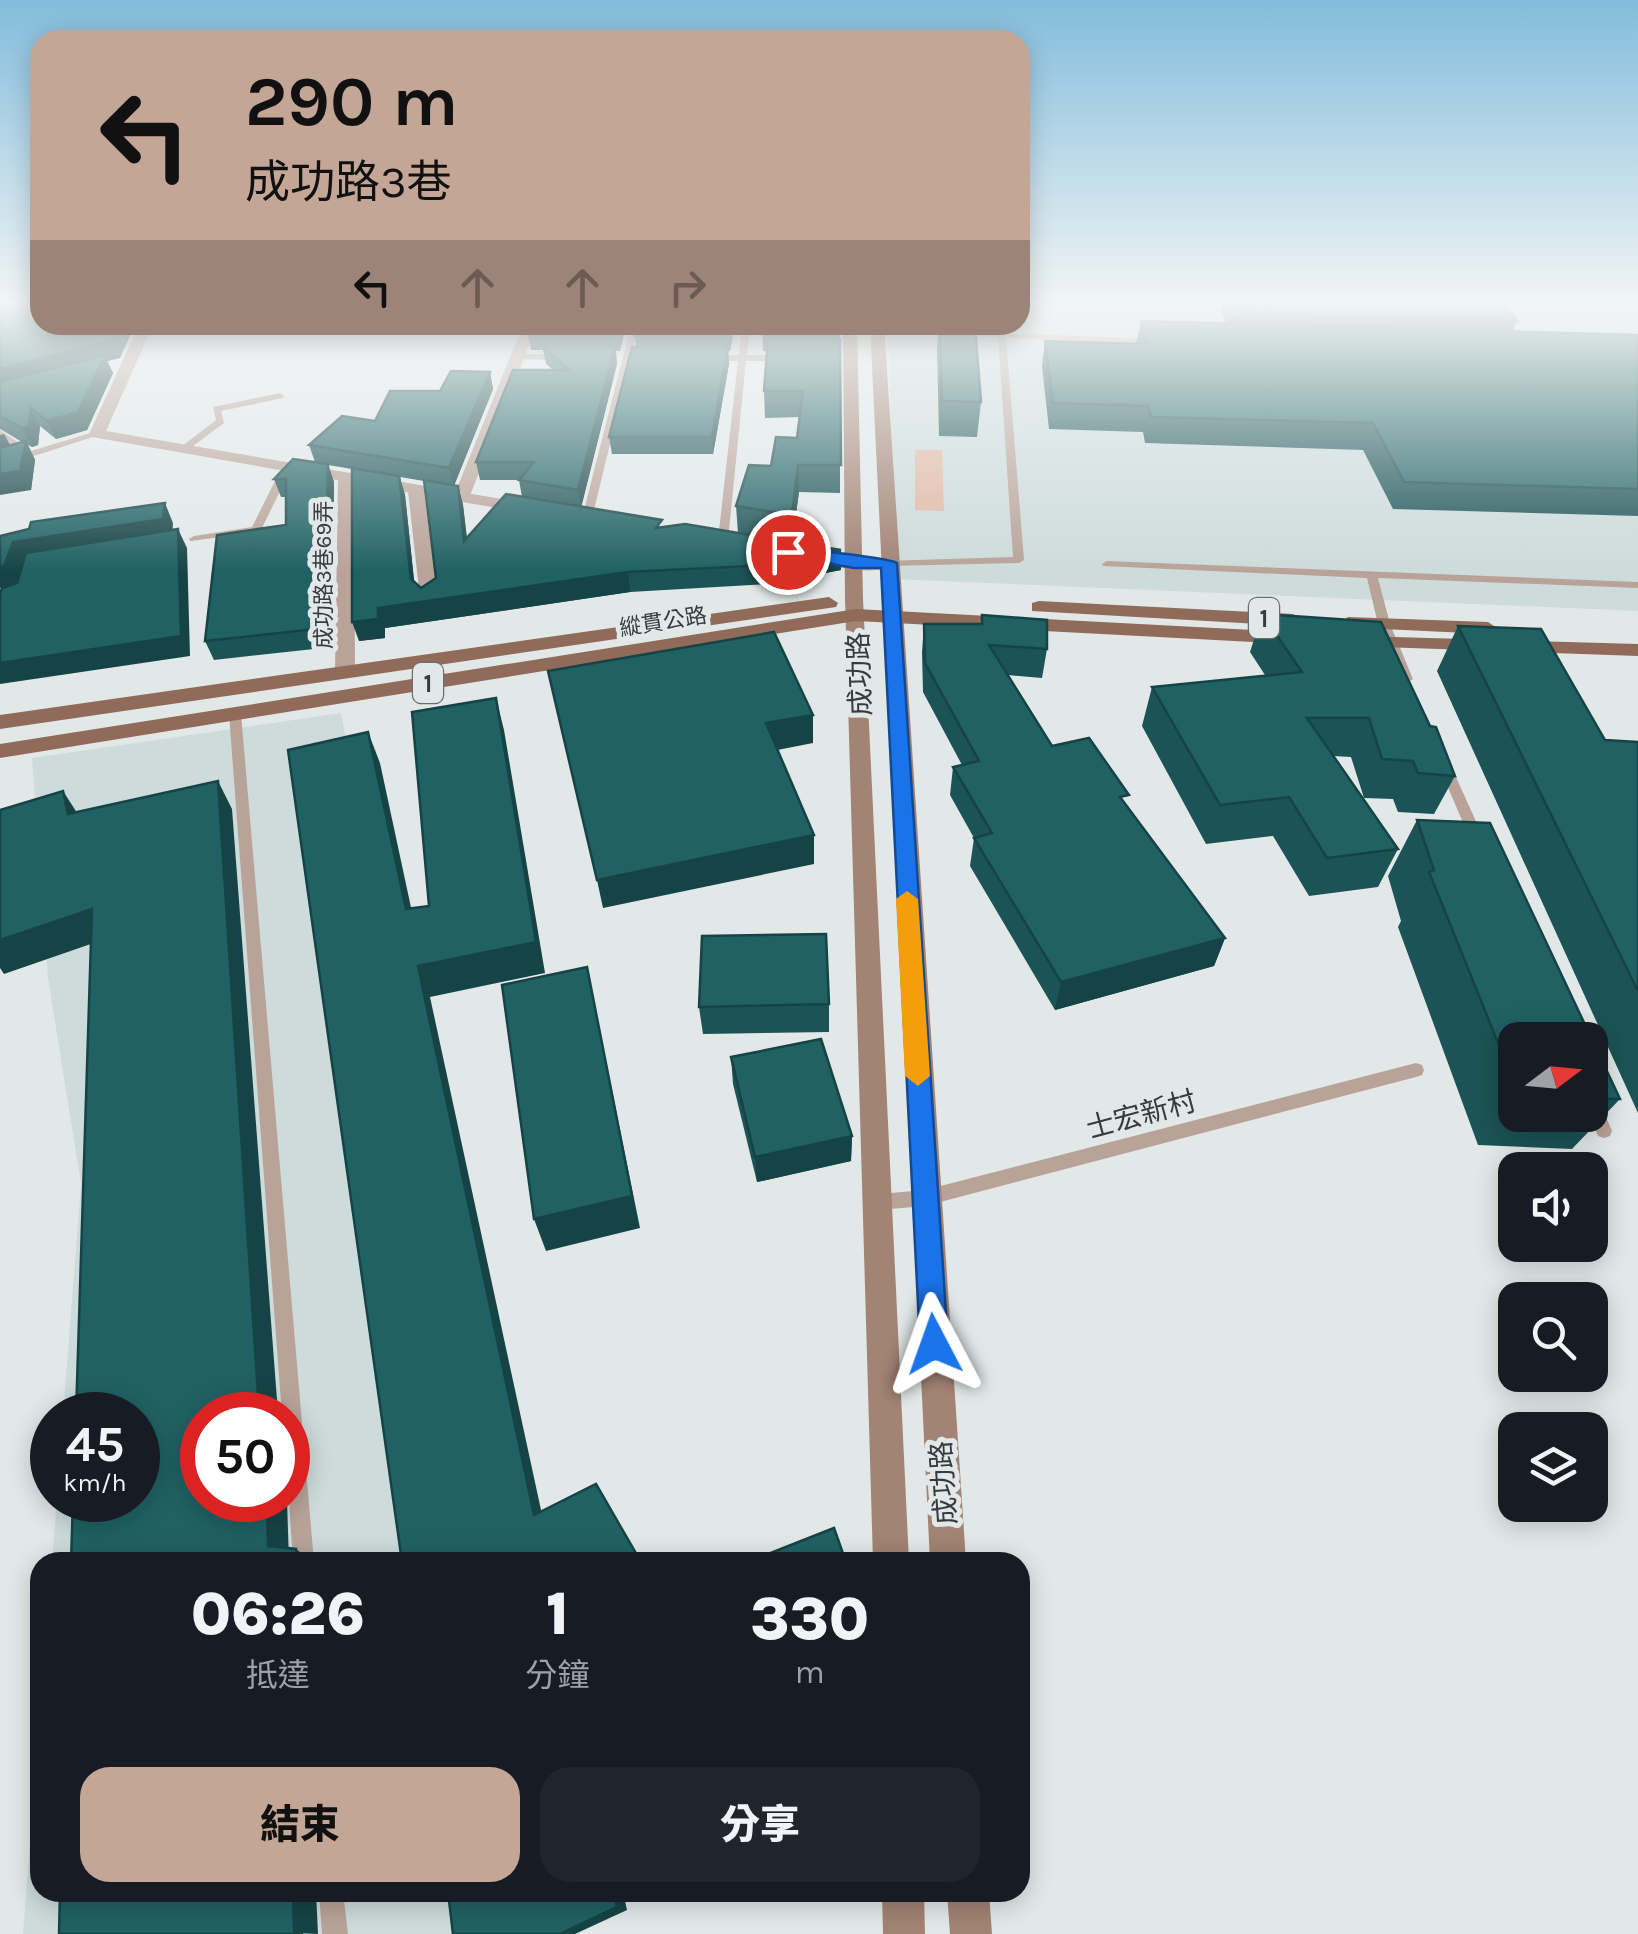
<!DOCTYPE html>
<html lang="zh-TW">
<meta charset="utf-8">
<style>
:root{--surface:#171b24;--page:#20242c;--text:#f1f3f6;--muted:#9ea1a6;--accent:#c4a696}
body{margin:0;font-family:Karla,"Noto Sans TC",sans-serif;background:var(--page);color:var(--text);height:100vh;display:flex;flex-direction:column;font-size:38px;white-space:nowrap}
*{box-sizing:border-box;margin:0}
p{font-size:32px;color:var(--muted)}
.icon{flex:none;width:55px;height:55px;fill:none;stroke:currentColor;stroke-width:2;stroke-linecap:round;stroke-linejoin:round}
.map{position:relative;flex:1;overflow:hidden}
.sheet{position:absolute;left:30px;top:1552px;width:1000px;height:350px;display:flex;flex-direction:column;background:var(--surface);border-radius:30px;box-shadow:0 5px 25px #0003}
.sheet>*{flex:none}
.banner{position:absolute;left:30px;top:30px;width:1000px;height:305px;border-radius:30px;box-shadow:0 5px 25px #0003;background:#c4a696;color:#111;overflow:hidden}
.needle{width:65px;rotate:74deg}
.fabs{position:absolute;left:1498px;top:1022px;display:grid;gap:20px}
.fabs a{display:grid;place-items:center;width:110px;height:110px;border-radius:20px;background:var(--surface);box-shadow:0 5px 25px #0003;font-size:50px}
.speed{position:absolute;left:30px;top:1392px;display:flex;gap:20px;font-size:50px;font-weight:700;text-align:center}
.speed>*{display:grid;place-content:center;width:130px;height:130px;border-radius:50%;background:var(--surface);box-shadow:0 5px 25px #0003;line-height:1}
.speed small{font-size:25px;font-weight:400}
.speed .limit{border:15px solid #d22;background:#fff;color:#111}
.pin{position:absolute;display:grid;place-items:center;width:85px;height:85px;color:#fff;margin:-42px;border:5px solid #fff;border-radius:50%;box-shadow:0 2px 10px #0007}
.me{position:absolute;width:110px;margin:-55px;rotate:356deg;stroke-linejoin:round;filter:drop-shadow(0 0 8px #0008)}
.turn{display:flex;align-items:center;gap:35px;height:210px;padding:0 50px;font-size:45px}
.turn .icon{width:130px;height:130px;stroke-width:2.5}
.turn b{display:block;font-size:70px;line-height:85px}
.lanes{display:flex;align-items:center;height:95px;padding:0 50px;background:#0003;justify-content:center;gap:50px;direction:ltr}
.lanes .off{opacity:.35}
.eta{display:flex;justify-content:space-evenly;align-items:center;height:170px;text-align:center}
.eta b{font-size:60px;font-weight:800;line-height:70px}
.action{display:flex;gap:20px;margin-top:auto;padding:20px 50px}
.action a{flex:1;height:115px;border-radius:30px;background:var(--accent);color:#111;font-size:40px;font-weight:800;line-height:115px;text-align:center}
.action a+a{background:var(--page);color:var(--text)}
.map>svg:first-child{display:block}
.built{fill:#cddbdb;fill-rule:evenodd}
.green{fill:#e1b7a3}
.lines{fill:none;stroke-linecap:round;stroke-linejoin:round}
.service{fill:#b9a399;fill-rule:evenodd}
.minor{fill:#b9a399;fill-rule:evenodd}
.tertiary{fill:#b9a399;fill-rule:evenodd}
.secondary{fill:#a28374;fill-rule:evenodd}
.primary{fill:#906b59;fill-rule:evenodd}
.wall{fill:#1c5356;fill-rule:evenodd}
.shaded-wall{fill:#164446}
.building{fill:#206164;stroke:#164446;stroke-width:2.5}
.route{fill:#1a73e8;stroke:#114b97;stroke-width:2.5}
.slow{fill:#f59e0b}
.labels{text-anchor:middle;stroke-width:10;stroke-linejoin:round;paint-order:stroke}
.far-street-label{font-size:22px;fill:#383b3b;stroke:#e2e8e8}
.shield{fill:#e2e8e8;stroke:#6b6f6f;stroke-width:2.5}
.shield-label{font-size:25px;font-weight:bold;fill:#383b3b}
.street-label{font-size:28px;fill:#383b3b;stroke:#e2e8e8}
</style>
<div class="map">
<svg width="1638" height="1934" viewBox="0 0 1638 1934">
<rect width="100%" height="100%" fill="#e2e8e8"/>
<g class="built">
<polygon points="1020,302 1638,309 1638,611 893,579 889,325 1020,325"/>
<path d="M341,713l162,849h-451l5,-62h81v-85h-75l18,-231 -33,-206 -16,-220zM202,1415h86v85h-86z"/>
<polygon points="40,1712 40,1892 566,1893 574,1934 23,1934"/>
</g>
<polygon class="green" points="915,450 942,450 944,511 915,510"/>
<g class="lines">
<g class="service">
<polygon points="1607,302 1615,302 1622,309 1615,311"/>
<polygon points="631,325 639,325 592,518 587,521 582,518"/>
<polygon points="742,325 750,325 747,355 787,355 791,358 787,361 746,361 728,540 723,543 718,540 738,361 710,361 706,358 710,355 739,355"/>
<polygon points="851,327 1154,339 1158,341 1154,343 1006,338 1024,560 1019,563 888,566 883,563 884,561 1013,557 998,337 848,331 848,327"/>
<polygon points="518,354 562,354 566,357 562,360 515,359 515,355"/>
<polygon points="280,393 284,396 283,398 221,411 224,423 185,452 177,450 216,420 213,407"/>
<polygon points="0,430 31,451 97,431 102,434 0,467 0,461 22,454 0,437"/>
<polygon points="284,470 289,473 260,532 190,541 189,539 194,536 252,527 279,473"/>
<polygon points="1107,561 1638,582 1638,588 1378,578 1390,624 1413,679 1407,683 1401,679 1378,624 1367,578 1103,566 1102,564"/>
<polygon points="235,710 241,714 314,1562 293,1562 288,1485 288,1415 282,1415 229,714"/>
<polygon points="1444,760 1450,764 1484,839 1482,842 1477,844 1470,839 1438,764"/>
<polygon points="1416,1063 1422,1065 1424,1070 1422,1075 1416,1077 925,1206 879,1210 873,1208 870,1202 873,1196 879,1194 925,1190"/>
<path d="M1590,1091l6,2 2,5 14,33 -2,5 -6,2 -6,-2c-8,-17 -8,-26 -8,-45z"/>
<polygon points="319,1892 343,1892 348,1934 322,1934"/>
</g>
<g class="minor">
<polygon points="523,325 537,325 469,498 455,502 453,498"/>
<polygon points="346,474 354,479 355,671 345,677 335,671 338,479"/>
<polygon points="416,486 424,491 438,598 429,604 420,598 408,491"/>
</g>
<g class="tertiary">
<polygon points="139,325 153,325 106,431 531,504 539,509 531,514 92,437 89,434"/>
<path d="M807,550c18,3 81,6 90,13 -21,16 -71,2 -96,-4v-8z"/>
</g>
<g class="secondary">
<polygon points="843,325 857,325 863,599 909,1562 873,1562 845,599"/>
<polygon points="870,325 884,325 966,1562 930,1562"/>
<polygon points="882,1892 924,1892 925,1934 883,1934"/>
<polygon points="947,1892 989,1892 992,1934 950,1934"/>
</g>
<g class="primary">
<polygon points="829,597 838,603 836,607 0,729 0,715"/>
<polygon points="1039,601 1293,614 1302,620 1293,626 1032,611 1032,603"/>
<polygon points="856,609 1289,632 1299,638 1289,644 856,621 0,758 0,744"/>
<polygon points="1348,617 1488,622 1497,628 1488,634 1341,627 1339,623"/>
<polygon points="1359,636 1638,644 1638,656 1352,646 1352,638"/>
</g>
</g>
<g class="wall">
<polygon points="0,302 120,358 107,361 113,373 87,430 56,439 40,426 38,445 32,447 28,445 35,460 31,490 4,434 10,445 22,442 0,429"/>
<polygon points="1223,302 1517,321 1512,332 1638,335 1638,516 1393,509 1363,450 1145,443 1143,432 1049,429 1042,366 1045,341 1136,344 1141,321 1226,323 1221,310"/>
<path d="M626,325l-6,26h-4l1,13 -36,143 81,20 76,6 -2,-27 61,-68 3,-21 -35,1 -1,-27 3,-40h-4l-1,-26h78v168l-41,-1 -7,50 49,28 -73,14 -138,8 -245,36v10l-26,3 -7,-172 -24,-4 6,17 -2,165 -118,13 -9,-19 81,-116v-28h-5l-7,-18 41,-17 -6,-17 66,-24 65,-30 50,-19 3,17 -39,96 4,1 5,19 4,33 55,-41 -3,-17h-39l-4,-18 77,-92 -7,-6 -3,-14h-12l-3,-15zM400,477l24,4 12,97 -15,10 -7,-6 -9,-87z"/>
<polygon points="735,325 730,351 728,351 729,364 713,454 612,454 609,437 636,347 635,336"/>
<polygon points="939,325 975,325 981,402 977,437 939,436 937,347"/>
<polygon points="1262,614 1430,726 1455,776 1434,814 1398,812 1393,799 1364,798 1351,757 1334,756 1398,849 1378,887 1309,896 1273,836 1206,844 1142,726 1152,687 1265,675 1250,652"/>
<polygon points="924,624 1047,649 1042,678 1008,675 1052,746 1126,805 1225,938 1214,966 1055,1010 970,866 974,838 950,795 953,767 962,765 923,692 922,652"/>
<polygon points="1458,626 1605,740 1638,742 1638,1113 1437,671"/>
<path d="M1417,820l73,3 130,276 -48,50 -94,-4 -80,-218 3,-6 -13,-45zM1515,1040h75v75h-75z"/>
<polygon points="829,1004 829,1032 703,1034 699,1007"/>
<polygon points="731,1057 852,1136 851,1161 757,1182 733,1084"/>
</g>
<g class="shaded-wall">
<polygon points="119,325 135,325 120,358 107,361 113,373 87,430 56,439 47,421 78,412 0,390 0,369"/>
<polygon points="621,325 626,325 620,351 618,336"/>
<polygon points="731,325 735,325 730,351 729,336"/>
<polygon points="615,347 617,364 581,508 578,490"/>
<polygon points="728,347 729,364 713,454 712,437"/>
<polygon points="490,372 493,389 454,486 449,468"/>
<polygon points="31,408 40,426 38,445 32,447 22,428"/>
<polygon points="4,434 14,453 0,458 0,435"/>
<polygon points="26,441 35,460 31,490 0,495 0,474"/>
<polygon points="328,464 334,482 332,647 325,628"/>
<polygon points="798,465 799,492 792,544 792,515"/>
<polygon points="399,476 405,495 416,598 411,579"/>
<polygon points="458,486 463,505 469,560 464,541"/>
<polygon points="165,503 173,523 172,538 24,561 15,586 0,588 0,567 13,542"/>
<polygon points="178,529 187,548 190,656 0,684 0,663"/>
<polygon points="841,550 841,570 768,584 768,565"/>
<polygon points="628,572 630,592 385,628 385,638 359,641 352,622 378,608"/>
<polygon points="496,698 504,730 545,973 430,997 546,1533 534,1515 418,966"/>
<polygon points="813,715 813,743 767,752 766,723"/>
<polygon points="368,732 380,763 418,940 406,909"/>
<polygon points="218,781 232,809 278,1413 281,1415 265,1415 258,1395"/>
<polygon points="63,791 81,819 68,814"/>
<polygon points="814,835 814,864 603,908 597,880"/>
<polygon points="92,909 111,937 4,974 0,968 0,940"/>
<polygon points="1225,938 1214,966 1055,1010 1061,982"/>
<polygon points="587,967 640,1228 546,1251 534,1219"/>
<polygon points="852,1136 851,1161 757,1182 755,1157"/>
<polygon points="267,1500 287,1500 289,1562 268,1546"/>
<polygon points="296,1549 313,1562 297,1562"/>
<polygon points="293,1892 316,1892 318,1934 294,1933"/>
<polygon points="613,1892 623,1892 627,1910 575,1934 560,1934"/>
</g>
<g class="building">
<polygon points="30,302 40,302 40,325 119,325 112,340 0,369 0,305"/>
<polygon points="1234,302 1503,302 1517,321 1238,312"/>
<polygon points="1141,321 1638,335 1638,489 1404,482 1373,423 1151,417 1148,406 1053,403 1045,341 1147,344"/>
<polygon points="532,325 621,325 618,336 528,335"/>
<polygon points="638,325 731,325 729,336 635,336"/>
<polygon points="940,325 975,325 981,402 942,401"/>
<polygon points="768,338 840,339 841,465 798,465 792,515 736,506 749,465 771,466 776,437 797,438 803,391 764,391"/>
<polygon points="543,347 615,347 578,490 519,480 534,462 476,462 513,370 569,370"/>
<polygon points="632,347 728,347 712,437 609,437"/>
<polygon points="105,355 78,412 47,421 31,408 28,427 22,428 0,416 0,382"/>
<polygon points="451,371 490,372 449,468 309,445 342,416 375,421 390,391 440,391"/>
<polygon points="26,441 20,471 0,474 0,448"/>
<polygon points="293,459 328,464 325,628 205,641 217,535 286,525 286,479 274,479"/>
<polygon points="352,468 399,476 411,579 421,588 436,578 424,480 458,486 464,541 506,494 662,520 656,528 685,524 841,550 768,565 628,572 378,608 378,619 352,622"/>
<polygon points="165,503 163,519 13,542 4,566 0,567 0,536 29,529 31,522"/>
<polygon points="178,529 181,636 0,663 0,594 2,588 17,583 26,553"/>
<polygon points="1262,614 1381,622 1430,726 1436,727 1455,776 1418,773 1413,761 1382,759 1369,718 1307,718 1398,849 1327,858 1289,797 1220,805 1152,687 1302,672"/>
<polygon points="982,615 1047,620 1047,649 989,645 1052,746 1089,738 1129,795 1120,797 1225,938 1061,982 974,838 992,833 953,767 979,761 925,663 924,624 982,624"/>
<polygon points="1458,626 1541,629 1605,740 1638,742 1638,991"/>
<polygon points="774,632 813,715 766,723 814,835 597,880 548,671"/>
<polygon points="496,698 536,942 418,966 534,1515 596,1484 641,1562 402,1562 288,750 368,732 406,909 429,906 412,712"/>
<polygon points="218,781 258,1395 264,1399 265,1415 202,1415 202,1500 267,1500 268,1546 296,1549 297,1562 71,1562 73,1500 138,1500 138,1415 76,1415 92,909 0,940 0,810 63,791 68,814"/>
<polygon points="1417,820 1490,823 1620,1099 1590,1098 1590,1040 1515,1040 1515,1085 1429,872 1434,870"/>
<polygon points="826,934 829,1004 699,1007 702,936"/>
<polygon points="587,967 632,1196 534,1219 502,985"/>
<polygon points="821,1039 852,1136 755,1157 731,1057"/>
<polygon points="834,1528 846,1562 748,1562"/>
<polygon points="60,1892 293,1892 294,1933 303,1934 59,1934"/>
<polygon points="448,1892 613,1892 617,1907 560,1934 453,1934"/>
</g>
<linearGradient id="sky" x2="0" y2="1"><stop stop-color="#82bcdc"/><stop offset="0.53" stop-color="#f2f5f5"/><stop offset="1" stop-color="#f2f5f5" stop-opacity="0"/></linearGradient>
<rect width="1638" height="572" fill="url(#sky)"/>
<path class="route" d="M788,547c19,3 99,10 109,16l51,781 -4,10 -10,4 -10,-4 -4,-10 -39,-776h-27l-72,-13v-7z"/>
<polygon class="slow" points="907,891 918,899 930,1076 918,1086 905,1076 896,899"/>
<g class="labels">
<g class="far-street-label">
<text transform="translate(323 575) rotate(-90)" y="8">成功路3巷69弄</text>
<text transform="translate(663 621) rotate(-9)" y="8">縱貫公路</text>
</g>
<g class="shield">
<rect x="1249" y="598" width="30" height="40" rx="8"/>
<rect x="413" y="663" width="30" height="40" rx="8"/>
</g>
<g class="shield-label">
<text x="1264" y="627">1</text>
<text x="428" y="692">1</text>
</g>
<g class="street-label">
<text transform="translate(859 674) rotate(-92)" y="10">成功路</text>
<text transform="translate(1141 1114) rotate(-15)" y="10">士宏新村</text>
<text transform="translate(943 1483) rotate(-94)" y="10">成功路</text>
</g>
</g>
</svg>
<div class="fabs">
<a><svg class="needle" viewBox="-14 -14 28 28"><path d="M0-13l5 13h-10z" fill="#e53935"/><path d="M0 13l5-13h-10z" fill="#9ea1a6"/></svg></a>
<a><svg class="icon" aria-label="sound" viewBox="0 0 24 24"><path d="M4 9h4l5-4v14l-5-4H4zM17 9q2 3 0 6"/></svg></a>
<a><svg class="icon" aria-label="search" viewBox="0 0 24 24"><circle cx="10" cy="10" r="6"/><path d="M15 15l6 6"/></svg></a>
<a><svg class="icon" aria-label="layers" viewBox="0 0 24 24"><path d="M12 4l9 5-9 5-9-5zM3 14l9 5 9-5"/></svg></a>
</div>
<div class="speed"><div>45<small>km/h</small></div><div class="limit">50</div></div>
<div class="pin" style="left:788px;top:552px;background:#d93025"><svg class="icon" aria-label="arrive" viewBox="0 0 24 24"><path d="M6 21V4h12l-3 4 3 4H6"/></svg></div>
<svg class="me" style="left:934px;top:1344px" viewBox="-20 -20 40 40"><path d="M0-17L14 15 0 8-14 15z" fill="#1a73e8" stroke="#fff" stroke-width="4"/></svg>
<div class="banner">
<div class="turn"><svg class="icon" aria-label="left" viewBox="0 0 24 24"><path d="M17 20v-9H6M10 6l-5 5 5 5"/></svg><div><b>290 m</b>成功路3巷</div></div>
<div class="lanes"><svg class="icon" aria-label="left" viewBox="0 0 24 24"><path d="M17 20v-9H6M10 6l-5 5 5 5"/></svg><svg class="icon off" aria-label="ahead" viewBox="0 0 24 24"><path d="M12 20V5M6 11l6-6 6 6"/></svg><svg class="icon off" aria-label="ahead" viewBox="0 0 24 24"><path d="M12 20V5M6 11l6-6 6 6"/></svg><svg class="icon off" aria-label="right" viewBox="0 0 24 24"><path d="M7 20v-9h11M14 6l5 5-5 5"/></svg></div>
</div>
<section class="sheet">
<div class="eta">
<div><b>06:26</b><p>抵達</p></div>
<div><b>1</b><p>分鐘</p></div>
<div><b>330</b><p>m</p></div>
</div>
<div class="action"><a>結束</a><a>分享</a></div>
</section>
</div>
